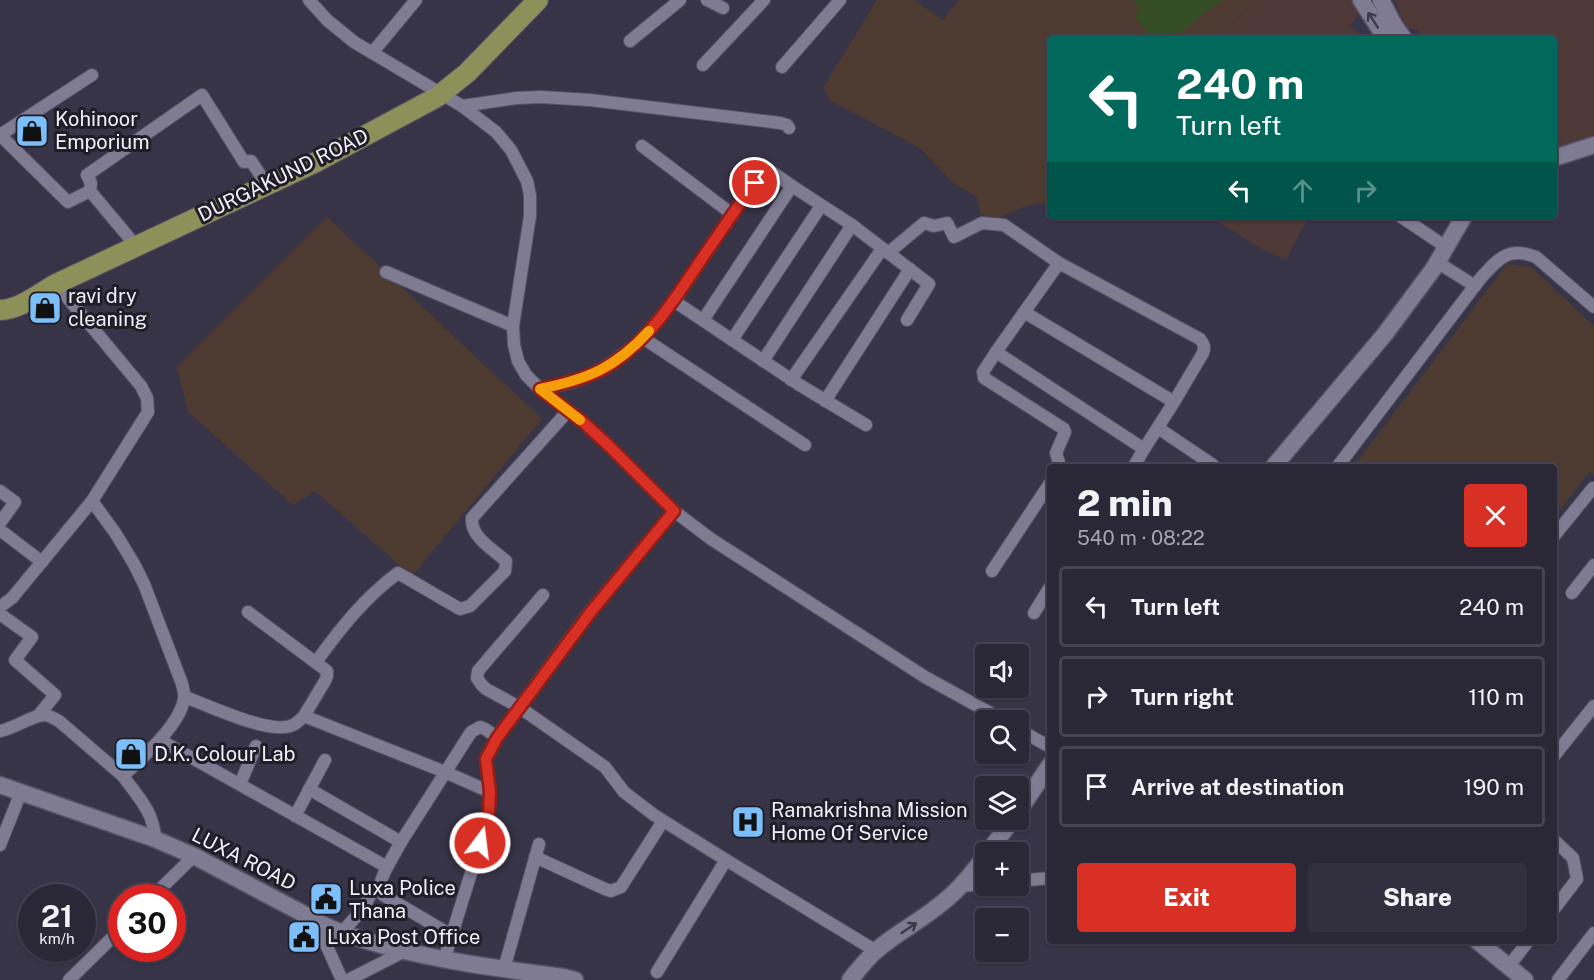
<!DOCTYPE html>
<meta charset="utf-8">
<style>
:root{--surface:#2a2736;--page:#322f3e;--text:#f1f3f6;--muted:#a5a5ad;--line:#464451;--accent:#d93025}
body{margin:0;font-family:"Public Sans",sans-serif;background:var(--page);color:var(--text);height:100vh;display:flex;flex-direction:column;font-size:22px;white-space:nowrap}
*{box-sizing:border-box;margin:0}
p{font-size:20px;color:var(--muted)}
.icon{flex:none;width:33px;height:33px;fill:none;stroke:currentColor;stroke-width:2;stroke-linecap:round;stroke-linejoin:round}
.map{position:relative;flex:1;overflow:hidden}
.drawer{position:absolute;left:1047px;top:464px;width:510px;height:480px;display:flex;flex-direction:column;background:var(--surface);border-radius:6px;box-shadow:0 2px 4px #0004,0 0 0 2px var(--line)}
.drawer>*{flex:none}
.top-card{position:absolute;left:1047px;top:36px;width:510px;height:183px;border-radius:6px;box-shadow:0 2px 4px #0004,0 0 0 2px var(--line);background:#00695c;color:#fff;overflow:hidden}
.controls{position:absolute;left:975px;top:644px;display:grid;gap:12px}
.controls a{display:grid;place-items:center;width:54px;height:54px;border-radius:6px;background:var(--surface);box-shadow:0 2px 4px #0004,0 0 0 2px var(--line);font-size:30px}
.speed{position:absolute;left:18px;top:884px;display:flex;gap:12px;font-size:30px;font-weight:700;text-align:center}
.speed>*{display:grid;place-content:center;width:78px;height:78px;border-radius:50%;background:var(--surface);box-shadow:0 2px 4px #0004,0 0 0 2px var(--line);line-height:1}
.speed small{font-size:15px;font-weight:400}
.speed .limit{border:9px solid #d22;background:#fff;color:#111}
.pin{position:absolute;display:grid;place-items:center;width:51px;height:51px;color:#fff;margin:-26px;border:3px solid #fff;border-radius:50%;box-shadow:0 2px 6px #0007}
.me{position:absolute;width:66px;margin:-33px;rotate:15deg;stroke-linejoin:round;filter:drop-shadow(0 0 4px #0008)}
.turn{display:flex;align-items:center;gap:21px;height:126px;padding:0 30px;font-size:27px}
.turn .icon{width:78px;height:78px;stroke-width:2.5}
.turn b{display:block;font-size:42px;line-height:51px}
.lanes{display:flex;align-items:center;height:57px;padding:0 30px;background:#0003;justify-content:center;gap:30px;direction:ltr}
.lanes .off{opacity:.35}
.round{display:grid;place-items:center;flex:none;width:63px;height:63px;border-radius:6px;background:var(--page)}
.overview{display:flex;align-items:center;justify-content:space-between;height:102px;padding:0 30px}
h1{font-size:36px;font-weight:800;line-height:45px}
.action{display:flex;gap:12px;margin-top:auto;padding:12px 30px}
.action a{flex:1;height:69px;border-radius:6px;background:var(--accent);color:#fff;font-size:24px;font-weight:800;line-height:69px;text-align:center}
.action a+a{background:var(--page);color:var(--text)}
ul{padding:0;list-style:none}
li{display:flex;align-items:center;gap:18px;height:81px;margin:0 12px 9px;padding:0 18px;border:3px solid var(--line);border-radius:6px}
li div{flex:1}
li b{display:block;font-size:22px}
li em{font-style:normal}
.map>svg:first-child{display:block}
.industrial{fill:#4e3936}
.education{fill:#4d3b31}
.green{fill:#344d25}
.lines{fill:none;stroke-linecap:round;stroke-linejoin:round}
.minor-casing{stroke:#565264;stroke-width:14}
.tertiary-casing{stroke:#565264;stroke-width:19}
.primary-casing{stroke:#565264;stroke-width:22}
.minor{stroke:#7f7b92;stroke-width:12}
.tertiary{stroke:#7f7b92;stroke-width:16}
.primary{stroke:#8e905a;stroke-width:20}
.oneway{stroke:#3c3946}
.route-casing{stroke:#8d1f18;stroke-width:15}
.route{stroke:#d93025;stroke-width:10}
.slow{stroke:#f59e0b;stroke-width:10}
.labels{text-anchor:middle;stroke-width:6;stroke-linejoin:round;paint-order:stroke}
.poi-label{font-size:20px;fill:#f1effc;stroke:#1f1d26;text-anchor:start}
.street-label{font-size:20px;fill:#f1effc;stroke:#1f1d26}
</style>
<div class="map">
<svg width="1594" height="980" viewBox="0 0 1594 980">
<rect width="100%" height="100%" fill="#383448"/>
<g class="industrial">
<polygon points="1255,0 1352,0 1360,13 1350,26 1367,39 1218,39"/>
<polygon points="1395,0 1594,0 1594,137 1554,151 1554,39 1424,39 1417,29 1405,28"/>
<polygon points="1210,216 1309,216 1286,260 1256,246"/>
</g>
<g class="education">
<polygon points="877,0 914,0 943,20 959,0 1255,0 1218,39 1050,39 1050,202 1026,206 998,218 981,215 976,196 954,184 920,148 831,101 823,88"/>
<polygon points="327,217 542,419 412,576 315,491 293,505 188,412 177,367"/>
<polygon points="1507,264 1531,267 1594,326 1594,475 1589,472 1554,518 1554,466 1354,466"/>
</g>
<polygon class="green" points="1133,0 1222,0 1172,39 1153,39 1135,16 1140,10"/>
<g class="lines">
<defs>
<g id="minor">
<polyline points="309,0 327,20 354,42 462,106 496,132 511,150 527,181 530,195 530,216 513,326 514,345 518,361 526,375 540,389 583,422 609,446 674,511 711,539 925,677 1003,720"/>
<polyline points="707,0 723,8"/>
<polyline points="630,41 680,0"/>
<polyline points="372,53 416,0"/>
<polyline points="703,65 764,0"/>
<polyline points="782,67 840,0"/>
<polyline points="462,106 517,98 541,97 590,100 780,123 787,125 789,128"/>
<polyline points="0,135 68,202 90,191"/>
<polyline points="0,135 92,75"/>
<polyline points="642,146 732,214"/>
<polyline points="1400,216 1446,247"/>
<polyline points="136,246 90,191 91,183 87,175 202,95 244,162 251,161 267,185"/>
<polyline points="888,253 924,223 934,226 947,223 954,237 982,223 1004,225 1059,263"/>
<polyline points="1437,262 1475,286"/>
<polyline points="386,272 513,326"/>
<path d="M56,284l85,102 6,12 1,14 -56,89 24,33 18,30 10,20 37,97c2,6 4,12 3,18 -4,26 -42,59 -61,77 15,21 31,36 32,63"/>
<polyline points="674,301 732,214 766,168 792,186 852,225 929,284 907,320"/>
<polyline points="1024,312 1174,402 1144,449"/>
<polyline points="703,320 792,186"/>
<polyline points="643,338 805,445"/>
<polyline points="732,340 821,206"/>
<polyline points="996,352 983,372 984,378 1064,429 1065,432 1056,453 1060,466"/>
<polyline points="763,361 852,225"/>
<polyline points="791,380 882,249"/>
<path d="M540,389c10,-2 22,-4 32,-7 45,-14 74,-46 102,-81l124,83 68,41"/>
<polyline points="825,401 910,269"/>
<polyline points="1158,428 1213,465"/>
<path d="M1134,466l10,-17 -148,-97 63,-89 141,76c4,5 5,8 3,14l-29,49"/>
<path d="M1338,466l142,-187c18,-20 28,-33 56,-22l58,50"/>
<polyline points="0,491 15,502 0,523"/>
<polyline points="0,530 42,562"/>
<polyline points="1554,536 1593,488"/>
<polyline points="992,571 1050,483"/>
<polyline points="1572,593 1594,565"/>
<polyline points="543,595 478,671 477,678 481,684 486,689 519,707 605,767 624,792 654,815 726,860 876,951"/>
<polyline points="0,607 12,598 92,501"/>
<polyline points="248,612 327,671 327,676 325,681 304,716"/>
<polyline points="1034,613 1050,587"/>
<polyline points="0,614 32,637 15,660 55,695 38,716"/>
<path d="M316,662c24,-33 49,-65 82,-89l62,36 10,-3 35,-35 1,-10c-12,-11 -36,-24 -34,-43l96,-107"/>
<path d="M185,697c23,8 86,39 108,28 4,-2 8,-6 11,-9l141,56 45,20"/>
<polyline points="1018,729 1050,747"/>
<path d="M0,731c14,-2 34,-17 46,-16 4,1 9,4 13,6l64,55"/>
<path d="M160,740l227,127c-4,9 -10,18 -4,28l68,40"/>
<polyline points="1554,756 1594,706"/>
<polyline points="240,784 256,746"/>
<polyline points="309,789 401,842"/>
<polyline points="295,816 325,760"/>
<polyline points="1554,840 1573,858 1577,879 1554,909"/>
<polyline points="0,845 21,792"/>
<polyline points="535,857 605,889 611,891 621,887 663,821"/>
<polyline points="387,867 401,842 471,732 480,727 485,729 497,737"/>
<polyline points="1018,881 1050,878"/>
<polyline points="960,886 986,884"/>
<polyline points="152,897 194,856"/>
<polyline points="316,922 342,980"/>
<polyline points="342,932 363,909 373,890"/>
<polyline points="444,960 486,825 489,811 490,792 486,759 497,737 589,613 674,511"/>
<polyline points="1509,966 1529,940"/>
<polyline points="504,969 539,844"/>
<polyline points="657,972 726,860"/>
<polyline points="69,980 122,928"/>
<polyline points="348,980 405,951"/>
<polyline points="1558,980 1594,933"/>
</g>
<g id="tertiary">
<polyline points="1361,0 1386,39"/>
<polyline points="1381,0 1394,25 1404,39"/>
<polyline points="1554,158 1594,145"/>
<polyline points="1274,466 1385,334 1434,268 1464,216"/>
<path d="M0,785l155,54 39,17 106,56c26,17 55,26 85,34 60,16 117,23 178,31l12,3"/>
<polyline points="1018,812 1050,765"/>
<polyline points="988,852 1013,819"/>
<polyline points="1476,940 1525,980"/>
<path d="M850,980c9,-11 17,-22 28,-31 20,-17 44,-29 64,-46 17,-13 31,-31 44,-48"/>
</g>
<path id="primary" d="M0,310c19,0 40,-17 56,-26l260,-122 121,-65 30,-24 71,-73"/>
</defs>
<use href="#minor" class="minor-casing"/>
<use href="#tertiary" class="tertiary-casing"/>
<use href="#primary" class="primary-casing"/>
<use href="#minor" class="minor"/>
<use href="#tertiary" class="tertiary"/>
<use href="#primary" class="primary"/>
</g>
<defs><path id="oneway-shaft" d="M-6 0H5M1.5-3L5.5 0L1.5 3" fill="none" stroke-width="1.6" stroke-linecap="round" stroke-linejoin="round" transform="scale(1.5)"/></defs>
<g class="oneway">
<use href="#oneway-shaft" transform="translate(1373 20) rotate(-123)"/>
<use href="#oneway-shaft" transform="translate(909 928) rotate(-34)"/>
</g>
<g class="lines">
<defs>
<path id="route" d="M480,843l9,-32 1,-19 -4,-33 11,-21 93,-125 84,-102 -65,-65 -26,-24 -43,-33c25,-6 51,-11 73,-26 36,-24 60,-61 84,-97 19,-28 38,-56 58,-83"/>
</defs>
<use href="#route" class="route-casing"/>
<use href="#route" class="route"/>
<path class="slow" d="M580,420l-40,-31c48,-10 75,-21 109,-58"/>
</g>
<defs>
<symbol id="shop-square" viewBox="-11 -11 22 22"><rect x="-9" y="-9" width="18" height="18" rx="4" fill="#7cbef9" stroke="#1f1d26"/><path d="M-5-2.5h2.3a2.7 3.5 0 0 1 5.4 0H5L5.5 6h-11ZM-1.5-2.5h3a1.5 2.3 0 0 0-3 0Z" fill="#111"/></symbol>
<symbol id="hospital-square" viewBox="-11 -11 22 22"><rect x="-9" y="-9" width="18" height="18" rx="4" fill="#7cbef9" stroke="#1f1d26"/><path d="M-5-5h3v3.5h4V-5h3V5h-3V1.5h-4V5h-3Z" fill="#111"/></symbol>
<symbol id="civic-square" viewBox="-11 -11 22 22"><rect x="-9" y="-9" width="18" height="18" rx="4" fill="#7cbef9" stroke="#1f1d26"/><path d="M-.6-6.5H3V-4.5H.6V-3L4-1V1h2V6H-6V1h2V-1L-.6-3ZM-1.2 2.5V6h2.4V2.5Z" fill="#111"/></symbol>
</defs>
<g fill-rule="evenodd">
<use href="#shop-square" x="13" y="112" width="38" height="38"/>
<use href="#shop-square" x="26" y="289" width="38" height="38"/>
<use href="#shop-square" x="112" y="735" width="38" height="38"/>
<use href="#hospital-square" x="729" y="803" width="38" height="38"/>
<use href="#civic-square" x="307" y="880" width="38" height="38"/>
<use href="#civic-square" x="285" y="918" width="38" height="38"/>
</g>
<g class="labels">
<g class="poi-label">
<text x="55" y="126">Kohinoor<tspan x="55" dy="23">Emporium</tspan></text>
<text x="68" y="303">ravi dry<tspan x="68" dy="23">cleaning</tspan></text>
<text x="154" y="761">D.K. Colour Lab</text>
<text x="771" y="817">Ramakrishna Mission<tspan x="771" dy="23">Home Of Service</tspan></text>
<text x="349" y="895">Luxa Police<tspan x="349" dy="23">Thana</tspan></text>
<text x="327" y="944">Luxa Post Office</text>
</g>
<g class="street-label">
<text transform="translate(283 175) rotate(-26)" y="7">DURGAKUND ROAD</text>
<text transform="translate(244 859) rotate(27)" y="7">LUXA ROAD</text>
</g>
</g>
</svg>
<div class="controls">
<a><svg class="icon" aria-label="sound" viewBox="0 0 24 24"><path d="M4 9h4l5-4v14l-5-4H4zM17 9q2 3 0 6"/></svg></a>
<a><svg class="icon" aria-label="search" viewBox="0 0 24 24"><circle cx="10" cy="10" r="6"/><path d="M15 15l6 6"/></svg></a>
<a><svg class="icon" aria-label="layers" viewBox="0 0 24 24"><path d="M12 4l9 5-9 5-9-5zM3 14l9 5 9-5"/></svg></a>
<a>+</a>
<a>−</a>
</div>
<div class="speed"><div>21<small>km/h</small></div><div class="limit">30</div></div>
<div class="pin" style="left:755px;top:183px;background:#d93025"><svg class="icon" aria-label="arrive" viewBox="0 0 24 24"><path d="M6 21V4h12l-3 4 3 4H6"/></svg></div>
<svg class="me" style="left:480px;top:843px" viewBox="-20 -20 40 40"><circle r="17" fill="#d93025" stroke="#fff" stroke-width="3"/><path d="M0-11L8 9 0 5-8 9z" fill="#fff"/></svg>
<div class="top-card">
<div class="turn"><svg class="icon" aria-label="left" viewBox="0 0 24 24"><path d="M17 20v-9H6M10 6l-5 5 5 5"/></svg><div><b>240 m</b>Turn left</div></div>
<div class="lanes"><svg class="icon" aria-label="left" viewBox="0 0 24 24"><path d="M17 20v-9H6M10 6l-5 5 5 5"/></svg><svg class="icon off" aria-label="ahead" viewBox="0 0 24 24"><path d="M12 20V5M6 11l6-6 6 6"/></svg><svg class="icon off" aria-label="right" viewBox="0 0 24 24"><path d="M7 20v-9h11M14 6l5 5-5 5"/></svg></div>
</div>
<section class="drawer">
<div class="overview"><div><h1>2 min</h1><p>540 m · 08:22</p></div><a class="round" style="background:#d93025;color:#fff"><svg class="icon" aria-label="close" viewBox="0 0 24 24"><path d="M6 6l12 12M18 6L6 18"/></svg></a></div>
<ul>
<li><svg class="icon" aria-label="left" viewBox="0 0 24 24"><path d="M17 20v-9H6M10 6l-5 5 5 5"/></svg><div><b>Turn left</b></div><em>240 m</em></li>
<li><svg class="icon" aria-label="right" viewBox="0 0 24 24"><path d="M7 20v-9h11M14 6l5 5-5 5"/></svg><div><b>Turn right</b></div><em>110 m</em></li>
<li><svg class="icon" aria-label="arrive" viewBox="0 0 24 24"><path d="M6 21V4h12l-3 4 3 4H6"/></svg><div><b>Arrive at destination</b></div><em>190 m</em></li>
</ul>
<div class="action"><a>Exit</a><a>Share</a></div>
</section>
</div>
